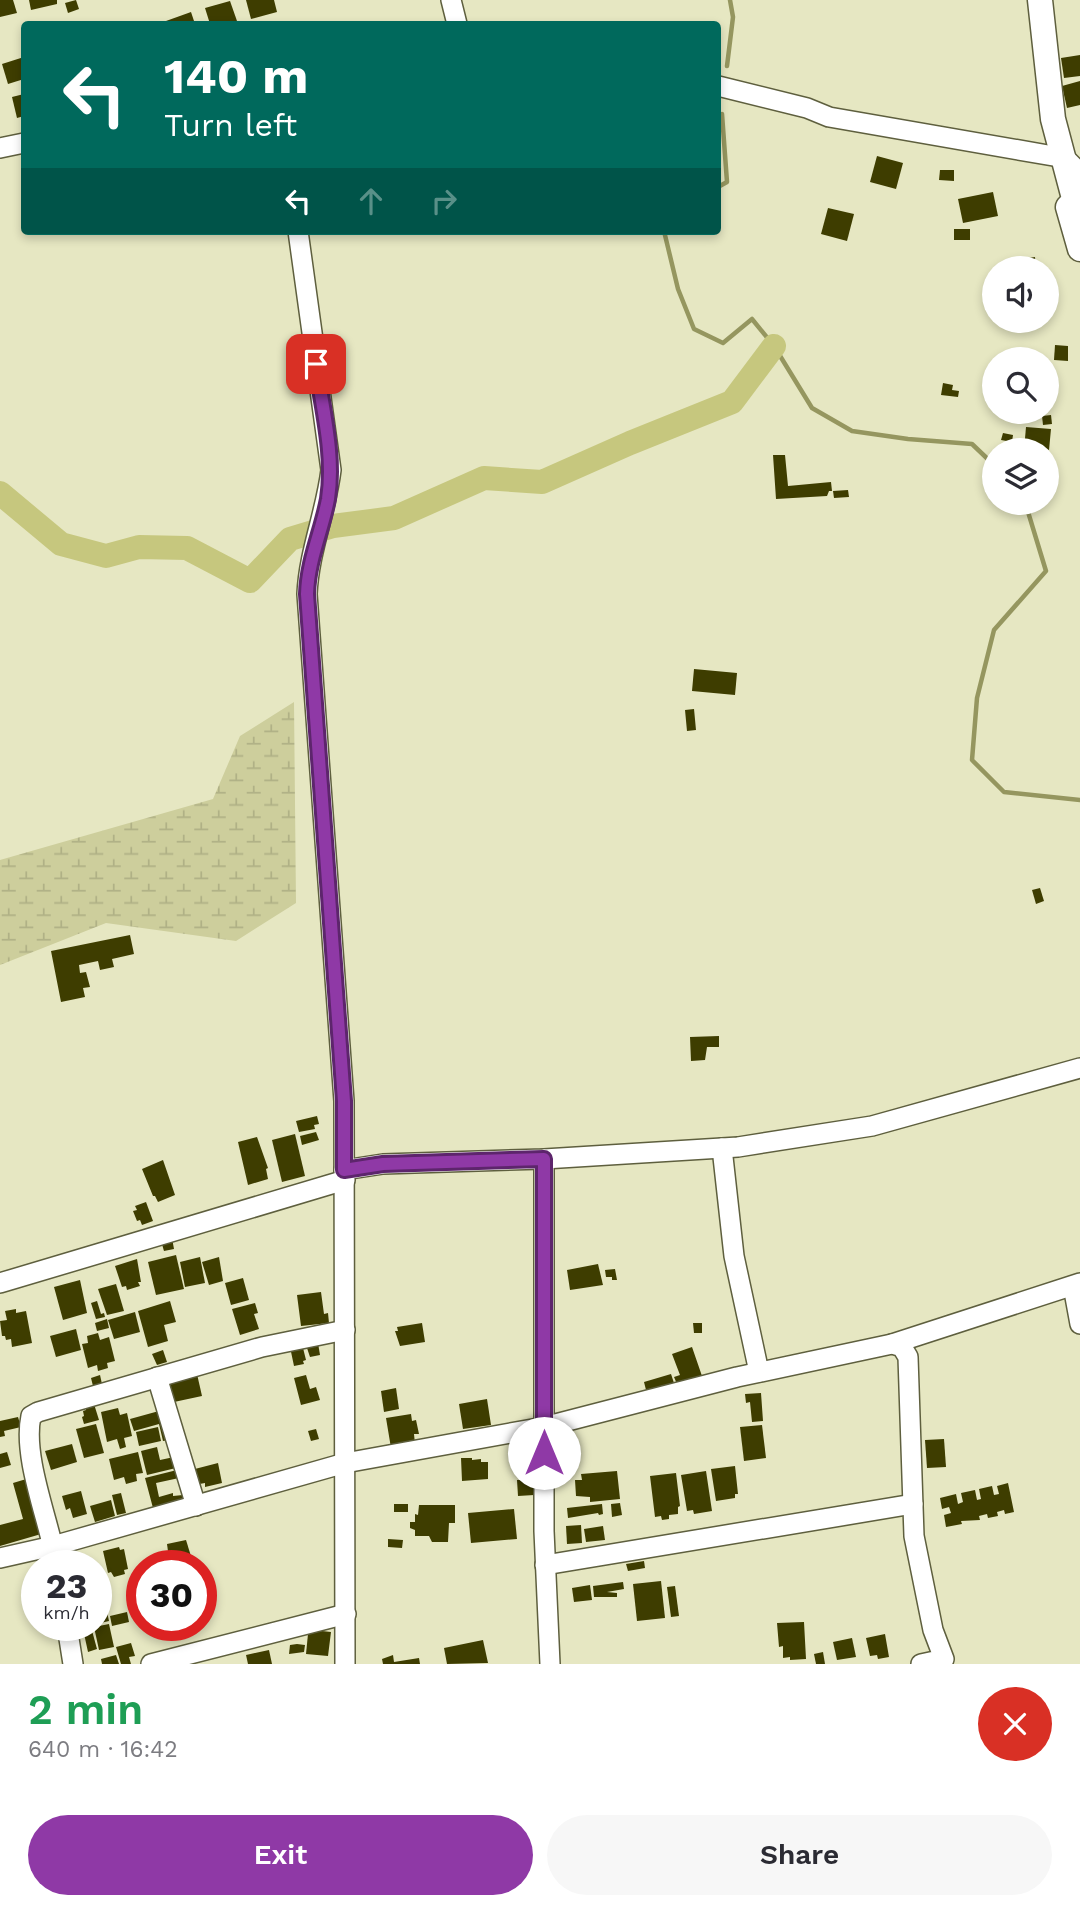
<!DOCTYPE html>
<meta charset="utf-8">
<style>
:root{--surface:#fff;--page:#f7f7f7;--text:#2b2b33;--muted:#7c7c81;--accent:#8f39a6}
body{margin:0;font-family:"Work Sans",sans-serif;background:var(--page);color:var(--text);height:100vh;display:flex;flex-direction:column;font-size:26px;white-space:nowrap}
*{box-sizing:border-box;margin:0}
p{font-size:23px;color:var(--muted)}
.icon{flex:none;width:38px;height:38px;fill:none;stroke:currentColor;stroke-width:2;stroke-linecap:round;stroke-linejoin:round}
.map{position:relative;height:1664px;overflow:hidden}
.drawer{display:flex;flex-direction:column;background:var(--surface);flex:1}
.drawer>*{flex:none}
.top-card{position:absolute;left:21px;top:21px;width:700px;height:214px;border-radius:7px;box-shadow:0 4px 10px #0003;background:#00695c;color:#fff;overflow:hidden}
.controls{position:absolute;left:982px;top:256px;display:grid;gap:14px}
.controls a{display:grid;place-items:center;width:77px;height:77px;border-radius:50%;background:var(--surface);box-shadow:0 4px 10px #0003;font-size:35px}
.speed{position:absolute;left:21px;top:1550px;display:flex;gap:14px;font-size:35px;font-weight:700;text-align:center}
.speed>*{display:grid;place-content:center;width:91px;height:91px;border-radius:50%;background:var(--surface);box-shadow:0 4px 10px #0003;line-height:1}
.speed small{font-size:18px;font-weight:400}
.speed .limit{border:10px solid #d22;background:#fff;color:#111}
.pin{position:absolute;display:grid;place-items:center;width:60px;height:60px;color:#fff;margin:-30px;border-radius:14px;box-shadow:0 4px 10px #0006}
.me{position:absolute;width:77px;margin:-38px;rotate:0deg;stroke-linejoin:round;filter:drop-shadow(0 0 5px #0008)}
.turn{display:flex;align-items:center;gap:24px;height:147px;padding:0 28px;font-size:32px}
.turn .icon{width:91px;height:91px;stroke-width:2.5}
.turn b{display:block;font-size:49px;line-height:60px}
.lanes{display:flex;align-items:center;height:66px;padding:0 28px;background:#0003;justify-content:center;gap:35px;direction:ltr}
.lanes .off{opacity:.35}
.round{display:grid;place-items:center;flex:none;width:74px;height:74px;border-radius:37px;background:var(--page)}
.headline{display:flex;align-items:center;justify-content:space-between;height:119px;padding:0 28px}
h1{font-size:42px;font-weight:600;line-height:52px;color:#1e9e55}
.cta{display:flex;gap:14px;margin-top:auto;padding:14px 28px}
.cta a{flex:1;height:80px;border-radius:42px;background:var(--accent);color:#fff;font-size:28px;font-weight:600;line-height:80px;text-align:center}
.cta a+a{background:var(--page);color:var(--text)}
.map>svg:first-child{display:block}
.wetland{fill:url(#wetland-marsh)}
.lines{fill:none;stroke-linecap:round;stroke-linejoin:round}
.stream{stroke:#95965f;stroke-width:4.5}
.river{stroke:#c6c77e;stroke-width:24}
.building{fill:#3e3d00}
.minor-casing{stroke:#5e5f3e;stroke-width:22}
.major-casing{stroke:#5e5f3e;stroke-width:27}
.minor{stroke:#fff;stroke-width:19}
.major{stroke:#fff;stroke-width:24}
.route-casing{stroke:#5d256c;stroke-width:18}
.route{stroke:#8f39a6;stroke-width:12}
</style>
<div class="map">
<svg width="1080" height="1664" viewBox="0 0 1080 1664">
<defs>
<pattern id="wetland-marsh" width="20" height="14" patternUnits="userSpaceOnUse" patternTransform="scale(1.75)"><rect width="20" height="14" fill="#cdce9c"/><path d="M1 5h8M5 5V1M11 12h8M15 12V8" fill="none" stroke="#b0b186"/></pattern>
</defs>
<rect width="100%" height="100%" fill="#e6e7c2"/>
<polygon class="wetland" points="294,702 296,903 236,941 106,923 0,965 0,860 213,799 240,736"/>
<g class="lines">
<g class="stream">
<polyline points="727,66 733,17 730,0"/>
<polyline points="718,187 727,182 722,114"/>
<polyline points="664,231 678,289 694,329 723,343 752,319 774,346 812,408 852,431 908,439 972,444 994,465"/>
<polyline points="1025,502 1046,571 994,630 977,698 972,760 1004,792 1080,800"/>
</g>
<polyline class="river" points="0,493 61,544 106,556 139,547 187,548 250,581 290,539 333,526 394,518 484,478 542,482 630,443 732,402 774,346"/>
</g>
<g class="building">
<polygon points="0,0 13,0 17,13 0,17"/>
<polygon points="29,0 57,0 57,4 31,10"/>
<polygon points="76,0 79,9 68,13 65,3"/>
<polygon points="246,0 274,0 277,12 251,19"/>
<polygon points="230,1 237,21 226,24 210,24 205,8"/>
<polygon points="191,12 195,24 167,24 166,21"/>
<polygon points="1080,55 1080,76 1064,78 1061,58"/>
<polygon points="24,57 24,79 8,84 2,64"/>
<polygon points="1080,81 1080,105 1067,108 1062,86"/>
<polygon points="24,94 24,116 17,118 12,97"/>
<polygon points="877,156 903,163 896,189 870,182"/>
<polygon points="940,170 954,170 954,181 939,180"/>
<polygon points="993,192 998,216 963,223 958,199"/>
<polygon points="828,208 854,214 847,241 821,234"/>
<rect x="954" y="229" width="16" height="11"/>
<polygon points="1035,257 1036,268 1024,268 1023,259"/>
<polygon points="1055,345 1068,346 1068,361 1054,360"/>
<polygon points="943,383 953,385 952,390 959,391 958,397 941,395"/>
<polygon points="1051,415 1052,424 1043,425 1042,416"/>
<polygon points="1026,427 1051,429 1049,450 1024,450"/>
<polygon points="1003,433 1013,435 1012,442 1001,440"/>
<polygon points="773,455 785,455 788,486 831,482 832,491 829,491 827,496 776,499"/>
<polygon points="848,490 849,497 834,498 833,491"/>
<polygon points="694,669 737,673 735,695 692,691"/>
<polygon points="694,709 696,730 687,731 685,710"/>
<polygon points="1040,888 1044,901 1036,904 1032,890"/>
<polygon points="130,935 134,954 112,959 114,967 100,970 98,961 79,965 80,973 86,972 90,987 83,988 85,997 61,1002 51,951"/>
<polygon points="719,1036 719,1047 707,1047 705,1060 691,1061 690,1037"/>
<polygon points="317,1116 319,1124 314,1125 315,1129 299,1132 296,1121"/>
<polygon points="316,1132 319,1140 302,1145 300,1136"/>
<polygon points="295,1134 305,1176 282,1182 272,1140"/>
<polygon points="257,1137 268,1168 266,1169 268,1179 248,1185 238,1142"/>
<polygon points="163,1160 175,1195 158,1202 155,1196 153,1196 142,1169"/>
<polygon points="146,1202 153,1221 142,1225 140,1220 137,1221 133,1211 137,1210 135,1206"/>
<polygon points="172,1238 174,1249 164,1251 161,1241"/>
<polygon points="176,1255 184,1289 156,1295 148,1262"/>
<polygon points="200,1257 205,1283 185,1287 180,1262"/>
<polygon points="219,1257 223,1281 209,1285 202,1262"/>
<polygon points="137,1259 141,1282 138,1282 140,1286 127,1290 126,1286 122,1287 115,1266"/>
<polygon points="598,1264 603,1285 570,1290 567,1270"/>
<polygon points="615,1269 617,1280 612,1280 612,1277 606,1277 605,1270"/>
<polygon points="243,1278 249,1300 231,1305 225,1283"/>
<polygon points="80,1280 87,1313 63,1320 54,1287"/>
<polygon points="116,1284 124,1311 107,1315 98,1289"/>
<polygon points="321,1292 324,1314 328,1313 329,1323 301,1326 297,1295"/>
<polygon points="97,1301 101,1314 104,1313 105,1317 96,1319 91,1303"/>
<polygon points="170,1301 176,1322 164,1325 168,1341 148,1347 138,1311"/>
<polygon points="255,1303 258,1313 254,1314 259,1329 240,1335 232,1309"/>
<polygon points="16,1309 16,1313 26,1311 32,1343 12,1347 11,1339 6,1340 5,1336 2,1336 0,1321 7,1320 5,1311"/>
<polygon points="135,1312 140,1332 114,1339 108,1320"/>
<polygon points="107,1319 109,1328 97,1331 95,1323"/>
<polygon points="422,1323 425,1342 400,1346 395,1331 398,1331 397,1327"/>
<polygon points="693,1323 702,1323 702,1333 694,1333"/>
<polygon points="76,1329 81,1350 56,1357 50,1336"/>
<polygon points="98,1333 100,1340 109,1337 115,1361 107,1363 108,1368 98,1371 97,1365 88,1368 82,1344 88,1343 87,1336"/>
<polygon points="318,1343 320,1355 310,1357 306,1345"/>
<polygon points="302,1344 306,1360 303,1361 304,1364 294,1366 290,1347"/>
<polygon points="692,1347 702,1376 677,1384 674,1377 680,1375 672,1354"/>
<polygon points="163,1350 167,1362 157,1365 152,1354"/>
<polygon points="197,1374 202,1396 174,1402 169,1380"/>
<polygon points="671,1374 675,1386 647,1394 644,1382"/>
<polygon points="100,1375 102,1384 93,1386 91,1378"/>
<polygon points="306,1375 310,1389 316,1387 320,1400 301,1405 294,1378"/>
<polygon points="396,1388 399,1409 384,1412 381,1391"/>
<polygon points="761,1393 763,1421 752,1422 750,1402 746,1403 745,1394"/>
<polygon points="487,1399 491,1425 463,1429 459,1404"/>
<polygon points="94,1404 99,1420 84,1424 82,1417 84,1416 83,1411 86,1410 85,1406"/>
<polygon points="118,1408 120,1415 127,1413 132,1436 124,1438 126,1447 120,1449 117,1439 107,1442 101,1412"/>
<polygon points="159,1411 169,1440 163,1441 159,1424 134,1431 130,1419"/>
<polygon points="411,1414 412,1421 416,1420 419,1434 414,1434 415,1444 391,1448 386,1418"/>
<polygon points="18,1417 21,1427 4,1431 5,1436 0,1437 0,1421"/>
<polygon points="96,1424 104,1453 84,1458 76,1429"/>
<polygon points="762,1425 766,1458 744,1461 740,1427"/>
<polygon points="158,1427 161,1441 139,1446 136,1432"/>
<polygon points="316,1429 319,1439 311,1441 308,1431"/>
<polygon points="535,1438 537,1447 516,1452 514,1442"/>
<polygon points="944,1439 946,1467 927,1468 925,1440"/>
<polygon points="72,1444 77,1462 51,1470 45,1451"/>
<polygon points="157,1447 160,1460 174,1457 176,1468 147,1475 141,1451"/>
<polygon points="7,1452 11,1465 0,1468 0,1454"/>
<polygon points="138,1452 143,1473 136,1474 137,1481 126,1484 124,1477 114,1480 109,1459"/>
<polygon points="461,1458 472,1458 472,1460 481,1459 481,1462 488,1462 488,1479 462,1481"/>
<polygon points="218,1463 222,1483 205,1487 205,1483 194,1485 191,1470"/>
<polygon points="735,1466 738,1494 735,1494 735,1498 716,1501 711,1469"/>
<polygon points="177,1470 179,1478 156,1483 159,1497 173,1493 173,1496 183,1495 184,1500 153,1508 145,1478"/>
<polygon points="617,1471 620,1499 590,1502 590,1497 576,1496 575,1480 582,1480 581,1474"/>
<polygon points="706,1471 712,1511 694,1514 693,1510 687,1511 681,1475"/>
<polygon points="676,1473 680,1506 678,1507 678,1514 669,1515 669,1519 662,1520 661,1516 655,1517 650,1476"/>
<polygon points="33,1477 48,1532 0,1546 0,1525 23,1519 13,1483"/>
<polygon points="533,1479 534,1495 518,1496 517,1480"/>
<polygon points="1008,1483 1014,1512 1005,1514 1004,1510 997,1512 998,1516 988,1518 987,1514 979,1516 980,1520 961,1521 962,1524 946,1527 944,1515 951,1513 949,1507 942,1509 940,1498 956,1494 958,1504 963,1502 961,1493 975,1490 977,1500 981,1499 979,1489 992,1486 994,1495 999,1494 997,1486"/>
<polygon points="81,1491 87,1514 73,1518 70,1508 66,1510 62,1496"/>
<polygon points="121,1493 126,1513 117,1515 112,1495"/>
<polygon points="111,1500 115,1516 95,1522 90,1506"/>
<polygon points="620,1503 622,1515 612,1517 611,1504"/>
<rect x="394" y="1504" width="14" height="8"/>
<polygon points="602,1504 603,1514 599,1515 598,1513 568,1518 567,1508"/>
<polygon points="419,1505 455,1505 455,1523 449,1523 448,1542 432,1542 429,1536 415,1536 415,1530 410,1528 410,1522 415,1522 415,1514 418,1515"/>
<polygon points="514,1509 517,1539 471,1543 468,1513"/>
<polygon points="581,1525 582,1543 567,1544 566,1526"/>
<polygon points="603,1526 605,1540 586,1542 584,1529"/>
<polygon points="388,1539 403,1540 402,1548 388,1547"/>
<polygon points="186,1540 194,1566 170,1566 167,1544"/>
<polygon points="119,1547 120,1550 124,1549 128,1569 124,1570 125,1574 114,1577 111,1572 108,1573 103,1551"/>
<polygon points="644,1561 645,1568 628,1571 626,1564"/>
<polygon points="661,1581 665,1618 637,1621 633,1584"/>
<polygon points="623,1582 624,1589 607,1592 617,1593 617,1597 594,1597 593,1586"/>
<polygon points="590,1585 592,1600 574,1602 572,1588"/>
<polygon points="675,1586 679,1616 671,1617 667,1587"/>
<polygon points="139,1602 142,1618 136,1620 133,1604"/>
<polygon points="106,1607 109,1621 96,1624 96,1610"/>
<polygon points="127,1612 129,1622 112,1626 110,1616"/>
<polygon points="804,1622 806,1659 790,1660 790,1657 783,1658 783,1646 779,1647 777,1623"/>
<polygon points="109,1624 114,1647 99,1650 94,1627"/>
<polygon points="91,1627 97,1649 88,1652 83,1629"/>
<polygon points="322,1631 331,1632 328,1656 306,1654 308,1634"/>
<polygon points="885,1634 889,1657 878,1659 877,1655 870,1656 866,1638"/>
<polygon points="852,1638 856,1657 837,1660 833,1642"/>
<polygon points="483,1640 488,1663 447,1664 444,1648"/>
<polygon points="131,1643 135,1656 129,1657 131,1664 121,1664 116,1647"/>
<polygon points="297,1644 305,1645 304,1652 289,1654 290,1645"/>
<polygon points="269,1650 272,1664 248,1664 246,1655"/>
<polygon points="823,1652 825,1664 816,1664 814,1654"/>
<polygon points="116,1655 119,1664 102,1664 101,1659"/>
<polygon points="393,1655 394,1662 419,1658 420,1664 383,1664 382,1659"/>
</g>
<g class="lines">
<defs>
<g id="minor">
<polyline points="451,0 457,24"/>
<polyline points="718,86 807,108 829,117 1065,158 1080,173"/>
<polyline points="0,148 24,143"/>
<path d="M298,231l33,239c-5,42 -22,81 -24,124l37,507 1,563"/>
<polyline points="722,1148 734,1256 759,1372"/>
<polyline points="544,1159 544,1531 550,1664"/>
<polyline points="344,1170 383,1164 544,1159 738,1147 872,1126 1080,1068"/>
<polyline points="0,1283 345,1180"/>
<polyline points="1073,1286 1080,1324"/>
<polyline points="892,1344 1080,1283"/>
<polyline points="157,1377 196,1506"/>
<polyline points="0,1558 53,1546 345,1463 544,1427 737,1377 892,1344 902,1347 908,1357 914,1536 933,1630 944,1659 921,1664"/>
<polyline points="545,1565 913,1504"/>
<path d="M57,1566c-7,-43 -35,-108 -26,-150l7,-4 224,-65 83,-17"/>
<polyline points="67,1626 73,1664"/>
<polyline points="151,1664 346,1614"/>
</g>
<g id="major">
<polyline points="1040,0 1053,119 1080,221"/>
<polyline points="1068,207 1080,249"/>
</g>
</defs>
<use href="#minor" class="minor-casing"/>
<use href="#major" class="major-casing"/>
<use href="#minor" class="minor"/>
<use href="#major" class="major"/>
</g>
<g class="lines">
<defs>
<path id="route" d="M316,364c6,43 19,91 12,135 -6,32 -20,61 -21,95l37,507v69l39,-6 161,-5v294"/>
</defs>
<use href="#route" class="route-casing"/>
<use href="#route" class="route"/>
</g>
</svg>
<div class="controls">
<a><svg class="icon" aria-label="sound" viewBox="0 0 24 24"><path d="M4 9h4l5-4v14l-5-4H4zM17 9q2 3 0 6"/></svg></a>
<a><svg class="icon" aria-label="search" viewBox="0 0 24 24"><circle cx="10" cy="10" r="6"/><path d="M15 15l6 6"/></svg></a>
<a><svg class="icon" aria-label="layers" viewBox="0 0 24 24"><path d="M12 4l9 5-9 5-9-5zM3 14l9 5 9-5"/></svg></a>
</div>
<div class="speed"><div>23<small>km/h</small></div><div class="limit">30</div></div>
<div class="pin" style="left:316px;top:364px;background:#d93025"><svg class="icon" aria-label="arrive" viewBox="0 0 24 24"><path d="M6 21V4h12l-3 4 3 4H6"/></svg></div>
<svg class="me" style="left:544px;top:1453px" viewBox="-20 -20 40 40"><circle r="19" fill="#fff"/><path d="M0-13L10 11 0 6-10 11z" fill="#8f39a6"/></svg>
<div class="top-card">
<div class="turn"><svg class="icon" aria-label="left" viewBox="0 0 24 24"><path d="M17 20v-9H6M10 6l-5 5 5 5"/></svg><div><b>140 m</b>Turn left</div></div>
<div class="lanes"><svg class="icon" aria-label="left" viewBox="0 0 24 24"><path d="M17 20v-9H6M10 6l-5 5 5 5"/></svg><svg class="icon off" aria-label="ahead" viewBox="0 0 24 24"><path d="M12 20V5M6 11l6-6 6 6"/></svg><svg class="icon off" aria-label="right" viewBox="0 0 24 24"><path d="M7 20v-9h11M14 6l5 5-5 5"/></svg></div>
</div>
</div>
<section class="drawer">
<div class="headline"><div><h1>2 min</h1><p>640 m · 16:42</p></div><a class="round" style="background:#d93025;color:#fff"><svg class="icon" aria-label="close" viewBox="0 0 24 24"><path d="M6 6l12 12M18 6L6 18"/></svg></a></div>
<div class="cta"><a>Exit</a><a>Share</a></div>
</section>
